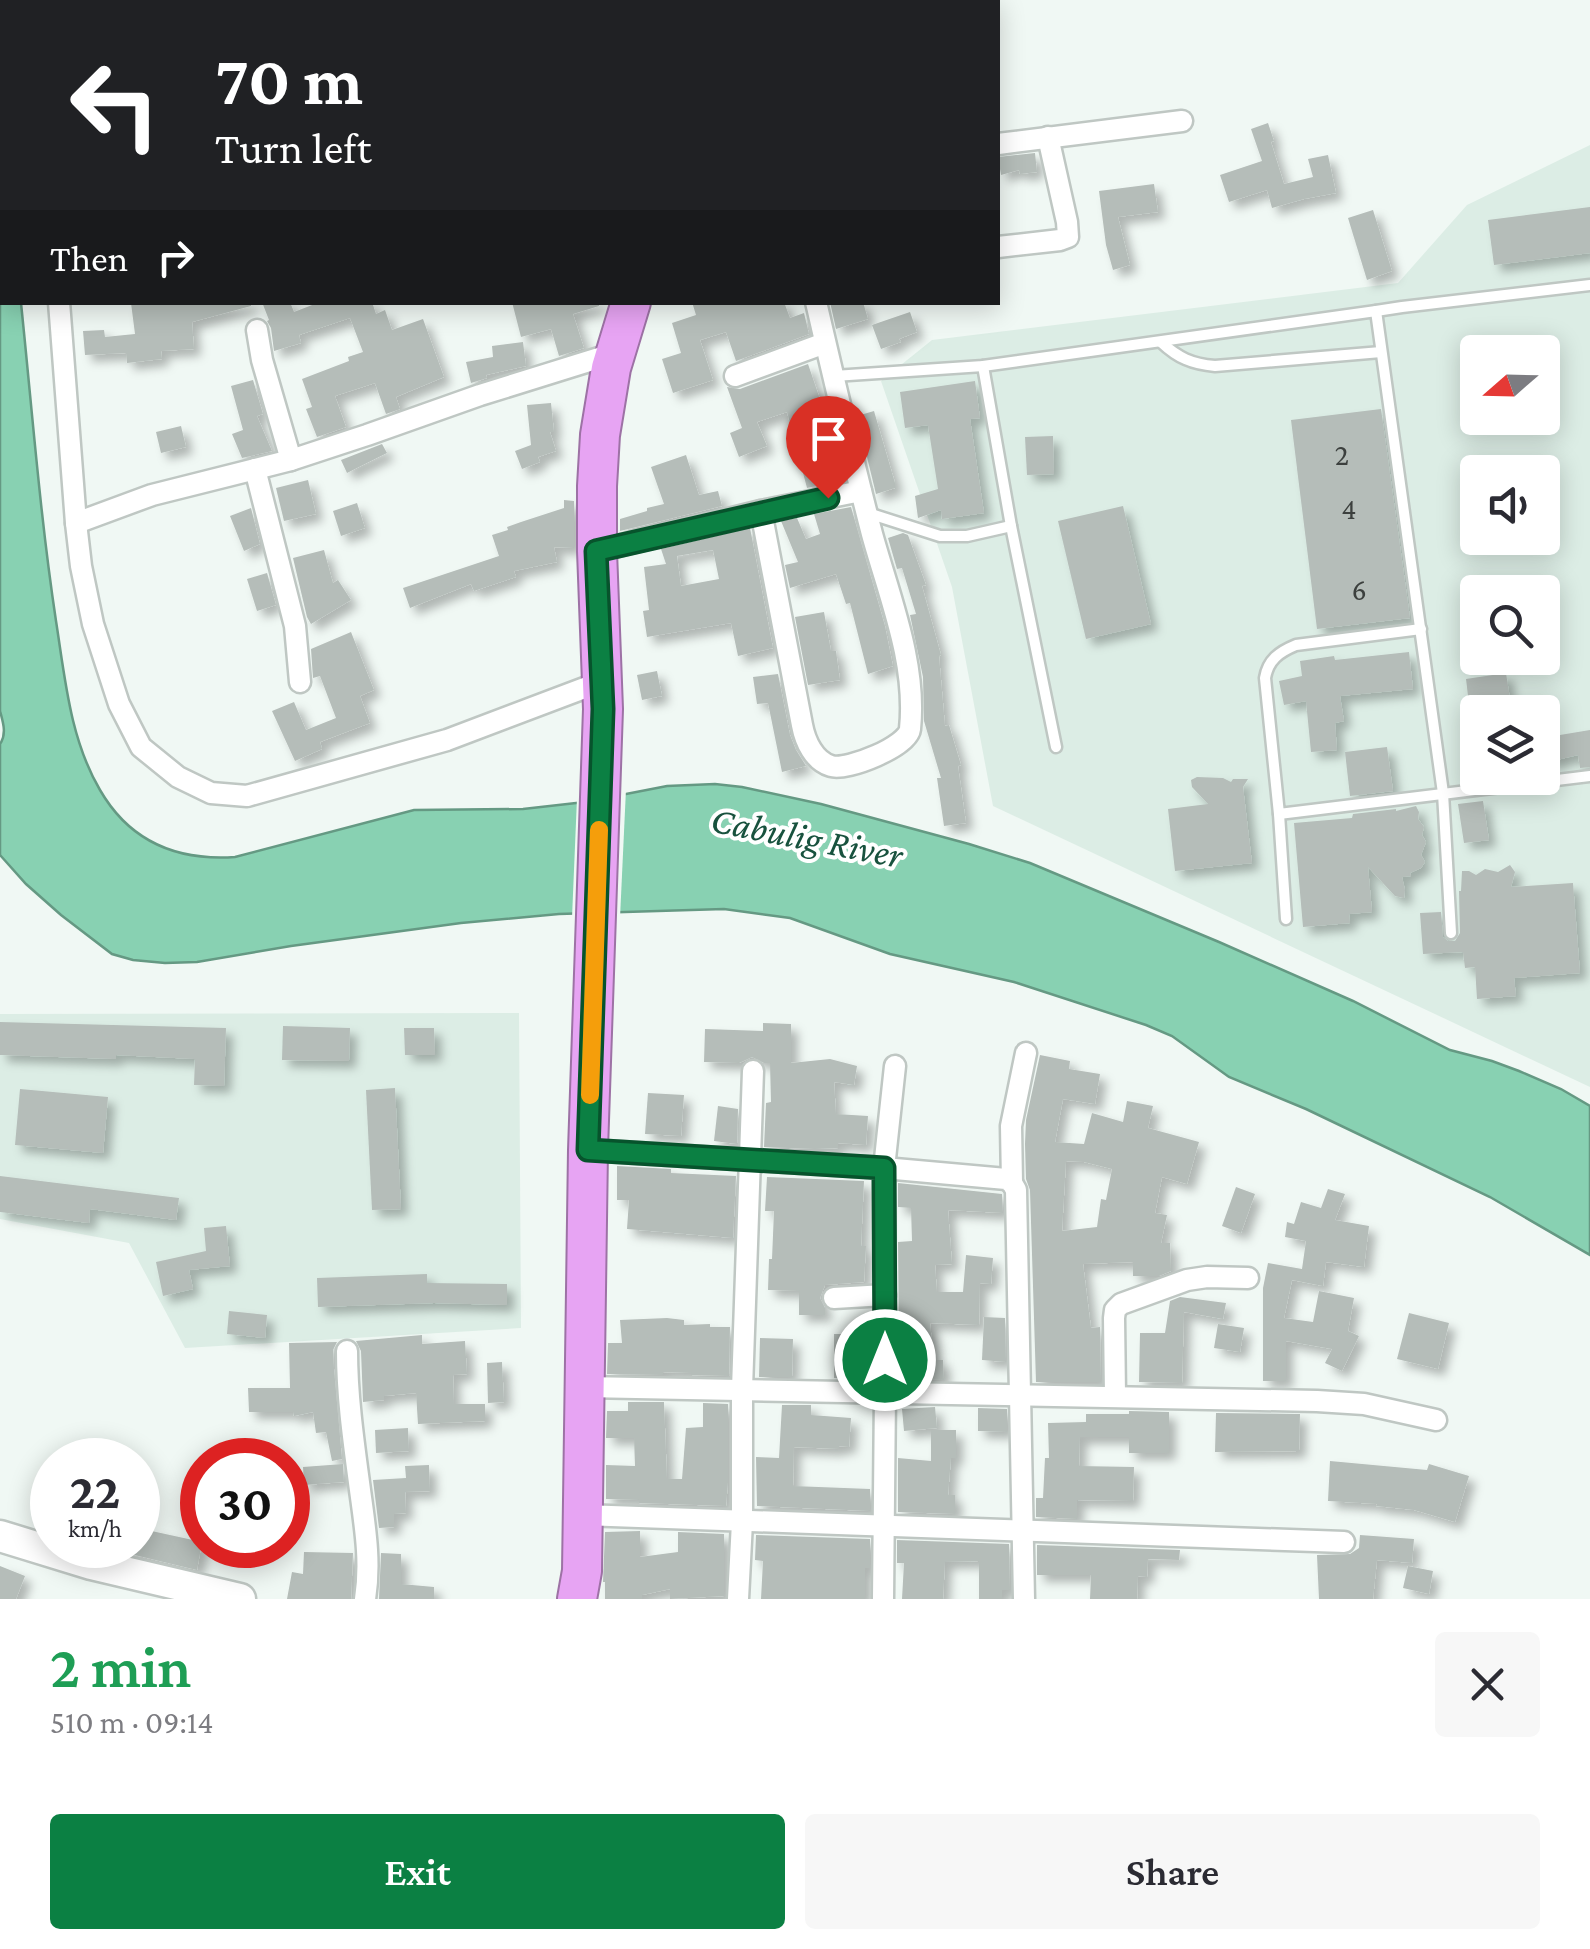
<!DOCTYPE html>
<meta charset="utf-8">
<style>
:root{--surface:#fff;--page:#f7f7f7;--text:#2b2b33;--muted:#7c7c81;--accent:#0b8043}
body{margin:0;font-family:"Crimson Pro",serif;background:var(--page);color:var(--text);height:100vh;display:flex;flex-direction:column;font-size:38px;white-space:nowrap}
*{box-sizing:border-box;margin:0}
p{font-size:32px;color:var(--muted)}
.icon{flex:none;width:55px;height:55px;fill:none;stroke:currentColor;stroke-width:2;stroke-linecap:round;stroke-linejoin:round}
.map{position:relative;height:1599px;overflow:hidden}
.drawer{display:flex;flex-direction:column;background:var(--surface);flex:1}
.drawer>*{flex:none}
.banner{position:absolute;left:0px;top:0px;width:1000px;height:305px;box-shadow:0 5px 25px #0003;background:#202124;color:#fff;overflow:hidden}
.needle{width:65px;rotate:250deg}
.controls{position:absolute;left:1460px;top:335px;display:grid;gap:20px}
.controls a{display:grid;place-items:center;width:100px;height:100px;border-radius:10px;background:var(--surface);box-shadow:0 5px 25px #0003;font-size:50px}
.speed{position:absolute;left:30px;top:1438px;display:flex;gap:20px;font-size:50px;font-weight:700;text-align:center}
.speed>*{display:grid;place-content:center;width:130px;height:130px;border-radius:50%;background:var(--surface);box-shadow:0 5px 25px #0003;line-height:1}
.speed small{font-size:25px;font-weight:400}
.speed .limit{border:15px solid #d22;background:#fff;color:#111}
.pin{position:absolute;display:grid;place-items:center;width:85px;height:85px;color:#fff;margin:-102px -42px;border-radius:50% 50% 50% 0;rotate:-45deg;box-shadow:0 0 10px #0007}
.pin .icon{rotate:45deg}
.me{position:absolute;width:110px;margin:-55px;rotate:0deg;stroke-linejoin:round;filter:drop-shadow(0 0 8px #0008)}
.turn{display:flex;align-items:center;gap:35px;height:210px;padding:0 50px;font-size:45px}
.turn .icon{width:130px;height:130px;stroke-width:2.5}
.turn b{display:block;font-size:70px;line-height:85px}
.then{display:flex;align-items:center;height:95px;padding:0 50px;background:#0003;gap:20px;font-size:38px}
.round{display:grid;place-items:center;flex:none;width:105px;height:105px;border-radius:10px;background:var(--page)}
.overview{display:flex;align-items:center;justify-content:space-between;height:170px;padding:0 50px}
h1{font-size:60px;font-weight:600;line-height:75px;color:#1e9e55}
.action{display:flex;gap:20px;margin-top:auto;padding:20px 50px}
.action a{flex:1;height:115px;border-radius:10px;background:var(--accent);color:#fff;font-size:40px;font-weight:600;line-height:115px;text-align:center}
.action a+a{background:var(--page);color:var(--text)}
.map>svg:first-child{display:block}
.built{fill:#dcede5;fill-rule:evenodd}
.water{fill:#88d1b2;stroke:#659983;stroke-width:2.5}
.pier{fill:#f0f8f4}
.building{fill:#b5bdb9;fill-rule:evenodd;filter:url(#shadow)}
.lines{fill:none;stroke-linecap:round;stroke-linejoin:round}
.lane-casing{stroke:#bfc7c3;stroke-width:15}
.street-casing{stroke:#bfc7c3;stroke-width:25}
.secondary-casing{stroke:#bfc7c3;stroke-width:35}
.highway-casing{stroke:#9d72a5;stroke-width:42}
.lane{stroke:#fff;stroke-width:10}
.street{stroke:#fff;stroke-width:20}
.secondary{stroke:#fff;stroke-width:30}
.highway{stroke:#e7a4f3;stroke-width:38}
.route-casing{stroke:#07532c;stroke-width:25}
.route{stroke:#0b8043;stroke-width:18}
.slow{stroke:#f59e0b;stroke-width:18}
.labels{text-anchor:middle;stroke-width:8;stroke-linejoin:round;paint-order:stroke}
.number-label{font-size:30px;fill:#3c403e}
.water-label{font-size:38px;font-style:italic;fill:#18523e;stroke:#fff}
</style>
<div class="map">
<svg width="1590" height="1599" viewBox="0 0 1590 1599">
<defs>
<filter id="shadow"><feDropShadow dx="7" dy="7" stdDeviation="5" flood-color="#0004"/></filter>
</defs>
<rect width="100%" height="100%" fill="#f0f8f4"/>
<g class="built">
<path d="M1590,145v942l-597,-281 -41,-219 -71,-206 51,-41 466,-57 69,-78zM1478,352h64v66h-64zM1478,472h64v66h-64zM1478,592h64v66h-64zM1478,712h64v66h-64z"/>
<polygon points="519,1013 521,1328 185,1348 129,1243 0,1219 0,1014"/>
</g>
<path class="water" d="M0,109l2,13v180l19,1c11,106 19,212 35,318 9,57 14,118 44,169 30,52 77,71 135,67l179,-47 109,-1 62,-7 82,-16 48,-2 27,3 79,17 148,40 61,19 189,79 134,59 97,49 42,11 27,10 42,18 29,17v149l-100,-58 -184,-88 -77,-32 -57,-41 -26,-11 -132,-43 -124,-28 -100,-36 -66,-9 -165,5 -98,9 -170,23 -94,16 -32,1 -32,-3 -21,-6 -51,-39 -35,-31 -26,-29v-111c7,-10 3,-22 0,-33z"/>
<polygon class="pier" points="626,789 620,918 572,918 577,798"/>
<g class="building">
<polygon points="1268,123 1274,141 1271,142 1284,184 1313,177 1308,159 1328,155 1336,193 1304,199 1272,208 1267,190 1229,202 1220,175 1262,161 1251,129"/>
<polygon points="1035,153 1037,172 1020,174 1019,170 1001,175 998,157"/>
<polygon points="1154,184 1158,212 1118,217 1130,265 1113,270 1106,245 1099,191"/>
<polygon points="1590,207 1590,253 1494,265 1488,220"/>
<polygon points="1373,210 1392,271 1367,280 1348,218"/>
<polygon points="139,302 251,302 251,306 192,322 194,349 161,351 162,359 127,363 126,353 85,355 83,331 104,330 105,337 135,334 131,303"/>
<polygon points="262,302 290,302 294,312 320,302 372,302 376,314 385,310 392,330 423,319 444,377 396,397 400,409 386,414 375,383 335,396 346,427 317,437 306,409 312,407 302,379 349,361 348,357 363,352 350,318 299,335 301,343 274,351 271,328 267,321 269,320"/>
<polygon points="512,302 599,302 599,306 573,314 584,348 559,356 551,329 521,337"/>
<polygon points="692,302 784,302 790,318 804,313 809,334 736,361 726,332 700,340 713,380 673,393 662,359 681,353 672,323 696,315"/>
<polygon points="830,302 863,302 868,319 836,329"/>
<polygon points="910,312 917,332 899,339 901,342 881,349 872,325"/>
<polygon points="523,342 526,366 486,375 487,378 471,383 466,362 493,357 492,346"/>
<polygon points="808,364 823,408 826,406 844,480 807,488 787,412 757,422 767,446 739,457 730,433 742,428 727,387 740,389"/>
<polygon points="253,380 263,414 257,416 272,451 242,458 232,434 243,430 231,386"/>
<polygon points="975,381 980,418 970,419 984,513 942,519 941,510 918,518 915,496 938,489 928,425 905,428 900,392"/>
<polygon points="551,403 554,432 550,432 556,451 538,457 540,462 522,469 515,451 531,445 527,405"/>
<polygon points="1381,409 1410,618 1317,629 1291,420"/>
<polygon points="874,411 895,483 895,488 876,494 857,416"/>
<polygon points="181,426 186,447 161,453 156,432"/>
<polygon points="1053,436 1054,474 1027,475 1025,437"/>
<polygon points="382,444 387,453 347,473 341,460"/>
<polygon points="686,455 699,495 718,491 722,506 620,531 620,519 647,511 647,508 664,504 651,467"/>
<polygon points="308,480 316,514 284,521 276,488"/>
<polygon points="564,500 574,501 574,548 554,547 557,562 514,571 516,577 474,591 471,584 410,608 403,588 499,556 492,535 508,530 507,527 521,522 564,508"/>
<polygon points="357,503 365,528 341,536 333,511"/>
<polygon points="1123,506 1151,624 1086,639 1058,521"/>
<polygon points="851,507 885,626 893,666 868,674 850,603 846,604 836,574 790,588 785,565 798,562 781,521 797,518 806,539 820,534 814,514"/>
<polygon points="251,508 260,544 244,551 230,516"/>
<path d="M750,528l23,120 -35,8 -7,-33 -84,14 -4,-26 6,-1 -5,-43 22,-3 -5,-15zM713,550l6,29 -38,7 -4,-30z"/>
<polygon points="903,533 908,535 926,585 922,586 941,655 939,656 945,726 949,725 961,765 958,766 966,823 944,826 937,778 941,778 924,721 923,677 910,615 916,614 902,568 897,569 888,538"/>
<polygon points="324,550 333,583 338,580 351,600 311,624 307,617 293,558"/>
<polygon points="267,573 276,605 257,611 247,579"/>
<polygon points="824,612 831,651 836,651 840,680 808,685 795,617"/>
<polygon points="351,632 374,690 360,696 370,723 320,742 322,749 295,761 272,711 294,702 306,730 336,718 320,676 313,678 311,649"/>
<polygon points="1409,652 1413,689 1340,696 1344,721 1335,723 1337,750 1311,752 1306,701 1284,705 1279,681 1302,676 1300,661 1334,656 1335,660"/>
<polygon points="657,671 662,696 642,700 637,675"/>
<polygon points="1506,673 1512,712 1470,712 1466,679"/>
<polygon points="778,674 790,735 796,750 806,766 782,772 768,703 757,704 753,677"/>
<polygon points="1590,730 1590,767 1580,768 1578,755 1548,762 1542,738"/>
<polygon points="1387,747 1393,791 1350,796 1345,752"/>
<polygon points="1197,777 1223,778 1231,782 1233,779 1248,779 1243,787 1252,863 1175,871 1168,809 1208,804 1192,787 1191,780"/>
<polygon points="1483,801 1489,840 1464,843 1458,804"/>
<polygon points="1416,806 1419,812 1418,819 1424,827 1422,835 1426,842 1421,855 1425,862 1421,868 1410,873 1411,876 1402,877 1405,890 1404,898 1395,896 1368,867 1372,912 1349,914 1350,923 1303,927 1294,823 1352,818 1353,814 1396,809 1396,811"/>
<polygon points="1510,865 1515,872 1511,887 1573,883 1580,973 1514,978 1516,996 1477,999 1475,967 1465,968 1463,952 1423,954 1420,913 1441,912 1443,937 1448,941 1455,941 1460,933 1459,891 1461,891 1462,871 1469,871 1476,875 1485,869 1498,872"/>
<polygon points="0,1022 226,1028 224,1086 194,1085 195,1059 116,1055 116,1059 0,1055"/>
<polygon points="763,1023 791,1024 791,1063 830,1059 857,1066 854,1085 834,1082 836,1114 868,1116 866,1145 838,1143 838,1148 815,1149 764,1147 766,1103 771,1102 770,1063 764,1063 752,1057 739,1063 704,1062 705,1029 763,1031"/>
<polygon points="283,1026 350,1028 349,1061 282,1060"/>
<polygon points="404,1028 434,1028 435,1055 405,1055"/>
<path d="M1040,1055l30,6 -1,8 31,5 -5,30 -32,-5 -8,43 29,2 8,-31 31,9 4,-21 26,5 -5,22 51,14 -12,42 -25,-7 -7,36 12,2 -6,28h9l1,28 -12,5h-26v-14l-50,2 8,64 9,-1 1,55h-65l-6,-192 -4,-11 -1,-35 1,-24zM1066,1161l18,1 28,7 -6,31 -5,-1 -4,28 -35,4z"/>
<polygon points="395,1088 401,1209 372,1210 366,1090"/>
<polygon points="20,1089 108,1097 103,1153 15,1145"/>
<polygon points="648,1093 684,1095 681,1136 645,1134"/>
<polygon points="718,1106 738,1109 737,1144 714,1141"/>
<polygon points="617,1166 671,1169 671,1173 736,1176 733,1238 627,1229 629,1200 617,1200"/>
<polygon points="0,1176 179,1198 176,1220 90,1209 89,1223 0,1212"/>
<polygon points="767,1177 864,1181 861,1246 866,1246 864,1282 825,1285 820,1298 825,1308 825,1315 799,1315 799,1291 768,1290 769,1259 772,1259 774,1211 765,1211"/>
<polygon points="898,1183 1002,1194 1003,1213 948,1210 952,1264 935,1265 937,1292 963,1292 966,1255 993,1258 991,1284 980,1283 979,1325 930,1323 934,1360 943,1360 944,1380 901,1379 899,1344 898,1242 912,1241 911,1208 898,1207"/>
<polygon points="1236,1187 1255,1194 1241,1233 1222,1226"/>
<polygon points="1328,1189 1345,1194 1335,1220 1369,1226 1364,1267 1326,1262 1323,1286 1292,1280 1284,1318 1313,1322 1319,1291 1354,1298 1348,1331 1359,1336 1342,1371 1325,1363 1332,1349 1286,1341 1286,1381 1263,1381 1263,1288 1268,1263 1302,1269 1306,1241 1285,1237 1287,1222 1294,1224 1301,1202 1321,1208"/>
<polygon points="226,1226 230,1266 189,1270 193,1289 163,1296 156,1262 206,1251 204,1228"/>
<polygon points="427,1274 427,1283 507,1284 507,1305 434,1303 318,1307 317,1278"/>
<polygon points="1180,1297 1226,1303 1223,1319 1184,1312 1182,1383 1139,1382 1140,1333 1165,1333 1170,1301"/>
<polygon points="229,1311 267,1315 265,1338 227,1334"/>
<polygon points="1409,1313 1449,1323 1438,1369 1397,1359"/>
<polygon points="984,1317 1005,1318 1006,1362 982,1360"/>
<polygon points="667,1318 684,1320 684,1325 710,1324 710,1327 730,1327 729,1376 691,1375 691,1373 663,1372 663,1375 607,1374 608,1343 622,1343 620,1320"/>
<polygon points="1218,1324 1244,1328 1240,1352 1214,1348"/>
<polygon points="834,1334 871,1334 871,1379 834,1378"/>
<polygon points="422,1335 422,1344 465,1341 467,1374 453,1375 454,1404 485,1404 485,1421 418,1424 416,1393 384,1396 384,1400 363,1402 361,1351 356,1341"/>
<polygon points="760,1338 793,1339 792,1377 759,1377"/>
<polygon points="337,1342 333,1350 334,1369 342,1459 332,1461 326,1432 316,1433 313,1412 294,1416 293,1412 249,1412 248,1388 290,1388 289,1343"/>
<polygon points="502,1362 504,1402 488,1403 487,1363"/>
<polygon points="628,1402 664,1402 667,1479 682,1479 686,1428 703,1427 703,1403 728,1404 728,1482 726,1506 639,1503 639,1500 606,1499 606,1465 635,1466 634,1438 606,1438 607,1411 628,1411"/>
<polygon points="782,1405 811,1405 811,1415 851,1418 849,1447 839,1446 839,1449 794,1447 793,1486 870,1489 870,1511 757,1506 756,1457 779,1458"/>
<polygon points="935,1407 937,1428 904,1431 902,1409"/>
<polygon points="978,1408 1007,1409 1007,1432 978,1431"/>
<polygon points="1129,1411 1169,1412 1169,1453 1129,1453 1129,1437 1080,1437 1079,1466 1134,1467 1133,1501 1077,1500 1077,1519 1036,1517 1036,1498 1043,1498 1045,1458 1049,1458 1048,1423 1086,1422 1086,1414 1129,1414"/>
<polygon points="1216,1413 1300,1414 1299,1451 1215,1452"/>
<polygon points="408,1428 409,1451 376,1453 375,1430"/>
<polygon points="931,1430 956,1430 956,1458 951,1458 948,1495 955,1495 955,1514 898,1512 898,1458 931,1461"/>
<polygon points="1330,1461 1427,1470 1429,1464 1469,1476 1455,1522 1414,1510 1376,1506 1377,1504 1328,1501"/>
<polygon points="343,1464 344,1482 304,1485 303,1467"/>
<polygon points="429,1465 430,1491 405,1492 406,1513 394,1514 394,1527 379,1528 373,1480 406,1478 405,1466"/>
<polygon points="147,1530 202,1542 197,1570 93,1545 143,1545"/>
<polygon points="640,1531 640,1557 678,1552 678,1532 724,1534 724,1596 670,1599 670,1589 642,1595 642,1599 605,1599 605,1582 603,1582 605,1532"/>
<polygon points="756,1535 870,1539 870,1568 865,1568 865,1599 761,1599 763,1561 755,1560"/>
<polygon points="1360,1535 1414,1539 1412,1563 1377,1560 1373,1599 1319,1599 1317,1555 1350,1554 1359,1548"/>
<polygon points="897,1540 1009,1544 1010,1590 1002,1590 1002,1599 979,1599 979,1561 945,1562 943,1599 902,1599 904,1563 897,1563"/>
<polygon points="1037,1545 1180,1550 1179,1560 1148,1559 1147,1577 1138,1576 1137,1599 1090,1599 1091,1575 1037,1575"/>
<polygon points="304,1552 353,1553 351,1599 287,1599 292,1572 303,1574"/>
<polygon points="381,1553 401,1554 401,1584 434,1587 434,1599 379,1599"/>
<polygon points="0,1566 25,1576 16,1599 0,1599"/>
<polygon points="1408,1566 1433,1571 1429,1594 1403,1588"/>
</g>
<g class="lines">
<defs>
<g id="lane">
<polyline points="1376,311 1402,307 1590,285"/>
<path d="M1161,342c17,16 31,22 54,24l166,-14"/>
<polyline points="983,366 1011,526 1056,747"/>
<polyline points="834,376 983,366 1376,311 1443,793 1451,933"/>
<polyline points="868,513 940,536 967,536 1011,526"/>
<path d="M1421,629l-125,16c-17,7 -28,15 -31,33l14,136 311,-38"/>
<polyline points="1279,814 1286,919"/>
</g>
<g id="street">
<polyline points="29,0 29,2"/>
<polyline points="747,0 747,2"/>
<polyline points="998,144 1182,121"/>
<polyline points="998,247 1060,240 1068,237 1067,222 1048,137"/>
<polyline points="59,302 76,523 81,566 93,624 119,704 141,747 178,777 211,793 247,796 447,740 603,681"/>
<polyline points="257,330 262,360 291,460"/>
<polyline points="735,376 825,343"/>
<polyline points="255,469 295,626 300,682"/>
<path d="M761,511l41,214c3,16 12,36 29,41 17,5 77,-20 79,-37 7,-66 -21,-133 -38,-195 -20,-77 -38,-154 -56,-232"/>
<polyline points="76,523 152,495 291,460 367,435 480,395 615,353"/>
<polyline points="597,551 761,511 861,491"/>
<polyline points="588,1150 884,1168 1006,1179 1012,1183 1016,1190 1024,1599"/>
<polyline points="1012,1183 1011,1126 1026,1053"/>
<polyline points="834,1298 885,1295"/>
<path d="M347,1351c0,46 7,94 13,139 5,37 11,72 5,109"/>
<polyline points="585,1387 1317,1401 1364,1404 1436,1420"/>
<polyline points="1115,1395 1114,1318 1115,1310 1121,1304 1187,1280 1207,1277 1248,1278"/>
<polyline points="583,1515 1344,1542"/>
<polyline points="738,1599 742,1522 742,1389 753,1071"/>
<polyline points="883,1599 885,1393 884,1168 895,1066"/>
</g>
<polyline id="secondary" points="0,1536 91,1564 240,1599"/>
<g id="highway">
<polyline points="841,2 843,0"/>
<polyline points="577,1599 582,1571 588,1150 603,709 597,551 597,486 600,435 611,368 631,302"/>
</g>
</defs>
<use href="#lane" class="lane-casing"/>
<use href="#street" class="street-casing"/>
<use href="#secondary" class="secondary-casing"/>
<use href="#highway" class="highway-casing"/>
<use href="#lane" class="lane"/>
<use href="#street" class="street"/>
<use href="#secondary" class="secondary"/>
<use href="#highway" class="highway"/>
</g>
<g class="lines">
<defs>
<polyline id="route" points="828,498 596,551 603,709 588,1150 884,1168 885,1360"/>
</defs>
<use href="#route" class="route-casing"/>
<use href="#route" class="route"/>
<polyline class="slow" points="590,1095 599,830"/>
</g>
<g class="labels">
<g class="number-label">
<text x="1342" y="465">2</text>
<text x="1349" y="519">4</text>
<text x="1359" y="600">6</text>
</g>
<g class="water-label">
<text transform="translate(807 837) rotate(11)" y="13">Cabulig River</text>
</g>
</g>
</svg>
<div class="controls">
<a><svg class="needle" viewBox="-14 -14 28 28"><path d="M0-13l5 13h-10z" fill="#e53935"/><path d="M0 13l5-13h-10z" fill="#7c7c81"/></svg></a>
<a><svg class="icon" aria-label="sound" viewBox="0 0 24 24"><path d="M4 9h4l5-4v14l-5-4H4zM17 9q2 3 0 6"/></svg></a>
<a><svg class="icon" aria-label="search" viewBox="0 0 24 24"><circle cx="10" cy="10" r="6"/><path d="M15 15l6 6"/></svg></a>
<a><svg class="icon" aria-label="layers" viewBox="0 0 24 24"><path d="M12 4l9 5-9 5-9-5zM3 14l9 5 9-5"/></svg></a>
</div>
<div class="speed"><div>22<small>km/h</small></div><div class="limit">30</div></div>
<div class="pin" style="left:828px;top:498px;background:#d93025"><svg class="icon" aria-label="arrive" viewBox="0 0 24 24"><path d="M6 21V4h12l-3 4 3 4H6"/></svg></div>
<svg class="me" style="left:885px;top:1360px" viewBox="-20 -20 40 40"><circle r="17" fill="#0b8043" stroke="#fff" stroke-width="3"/><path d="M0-11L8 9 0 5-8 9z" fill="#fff"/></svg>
<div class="banner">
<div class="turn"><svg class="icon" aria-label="left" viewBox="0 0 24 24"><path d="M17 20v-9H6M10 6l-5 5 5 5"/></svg><div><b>70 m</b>Turn left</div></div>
<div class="then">Then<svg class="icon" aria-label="right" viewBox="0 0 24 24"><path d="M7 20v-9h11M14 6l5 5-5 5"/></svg></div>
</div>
</div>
<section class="drawer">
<div class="overview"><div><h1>2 min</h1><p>510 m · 09:14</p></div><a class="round"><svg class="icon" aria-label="close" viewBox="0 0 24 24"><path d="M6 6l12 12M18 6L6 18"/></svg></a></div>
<div class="action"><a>Exit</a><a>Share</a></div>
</section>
